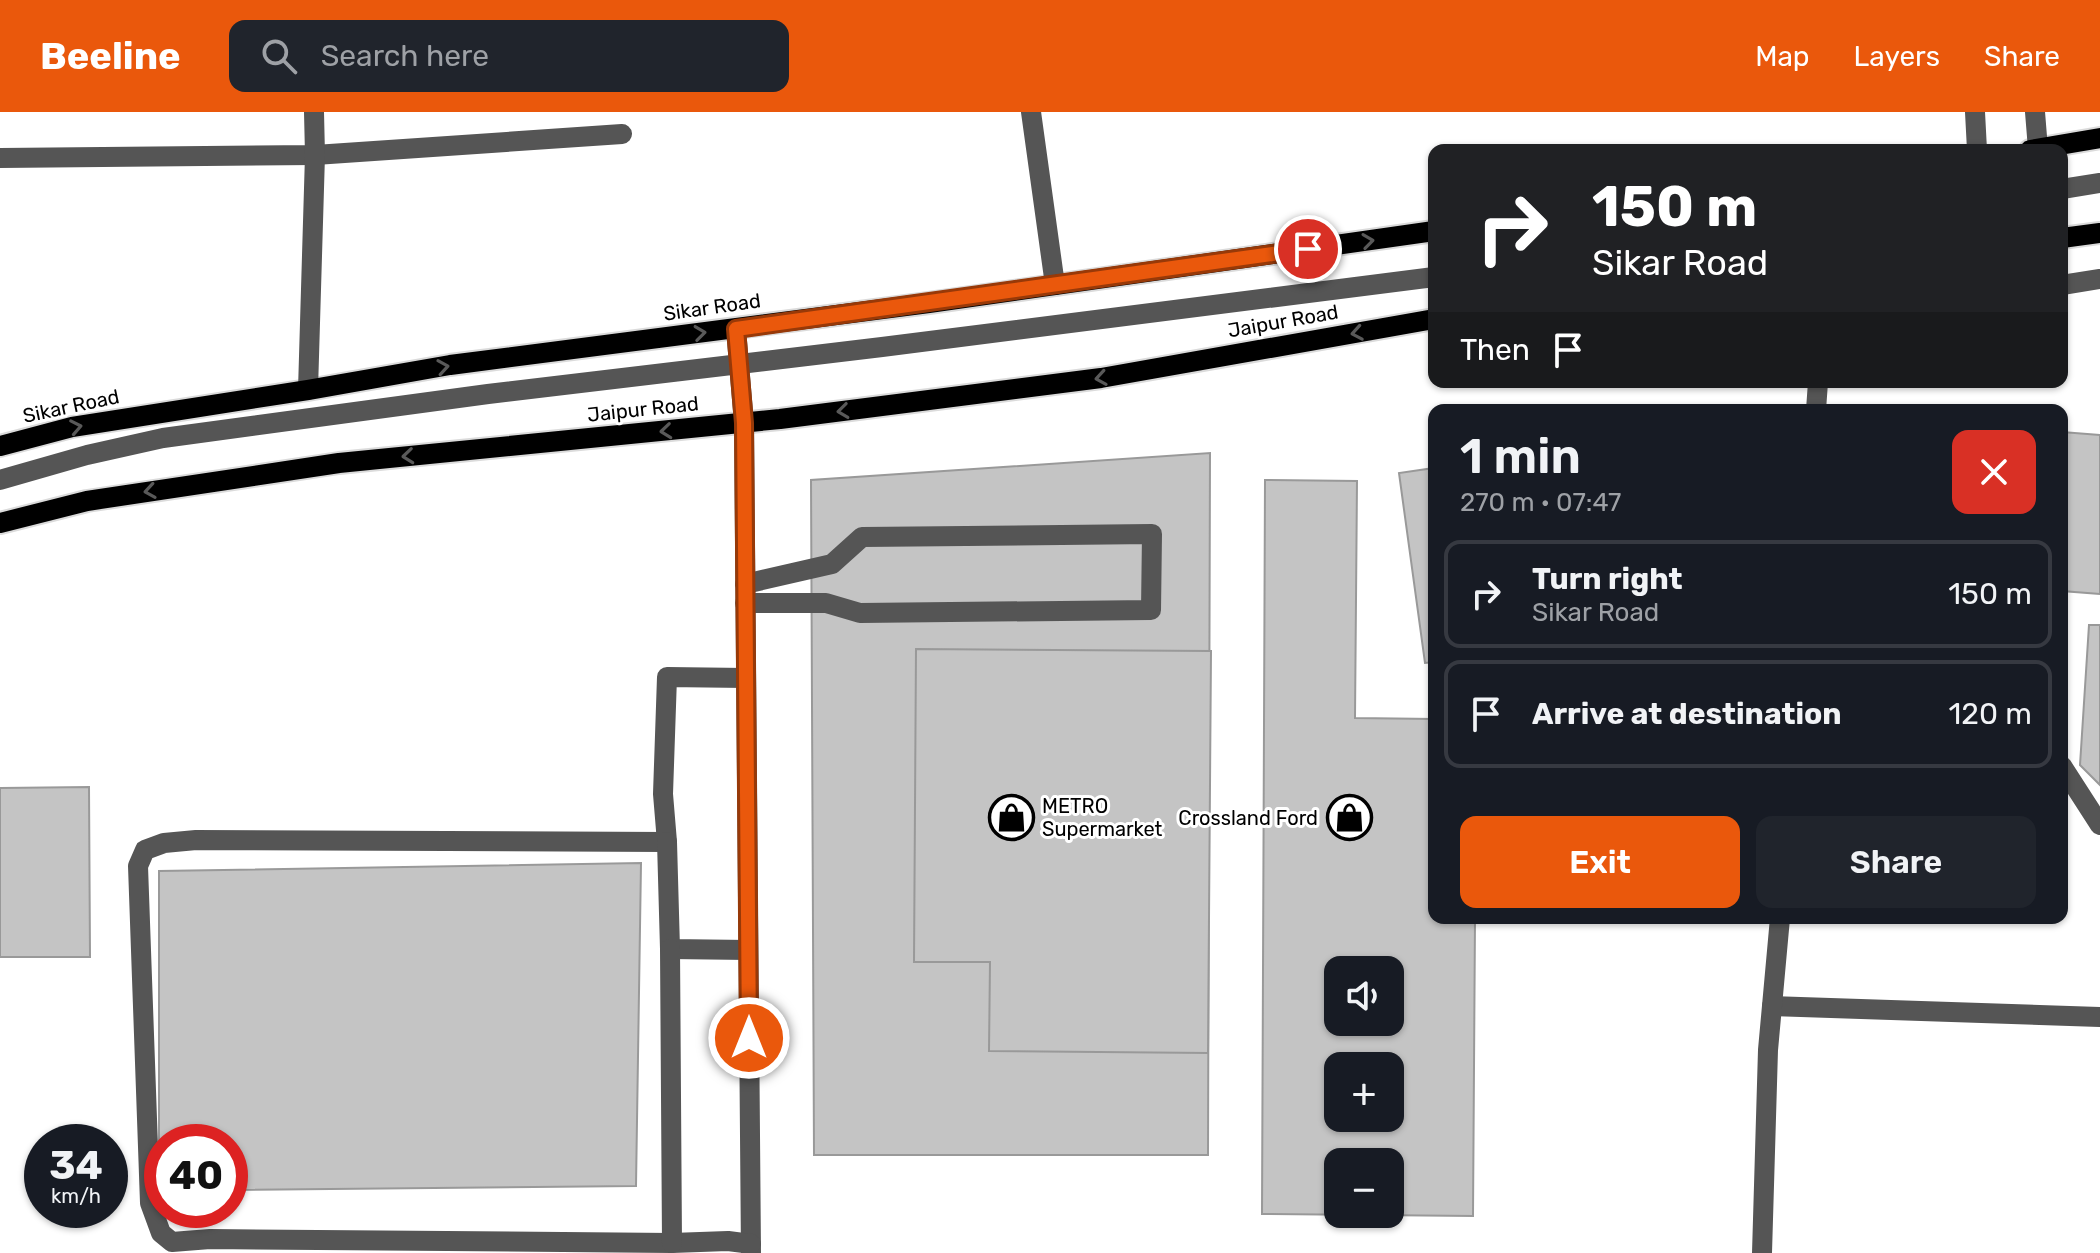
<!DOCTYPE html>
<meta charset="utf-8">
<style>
:root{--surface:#171b24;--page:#20242c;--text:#f1f3f6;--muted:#9ea1a6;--line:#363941;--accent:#ea580c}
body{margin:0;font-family:Rubik,sans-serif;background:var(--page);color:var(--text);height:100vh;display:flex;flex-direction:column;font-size:30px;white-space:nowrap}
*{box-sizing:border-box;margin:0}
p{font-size:26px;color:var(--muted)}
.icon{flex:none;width:44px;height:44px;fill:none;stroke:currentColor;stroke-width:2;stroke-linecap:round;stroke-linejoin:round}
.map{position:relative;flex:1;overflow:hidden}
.side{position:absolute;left:1428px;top:292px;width:640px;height:520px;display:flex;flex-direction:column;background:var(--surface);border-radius:16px;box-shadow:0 2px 6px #0004}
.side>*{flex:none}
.hud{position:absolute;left:1428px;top:32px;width:640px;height:244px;border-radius:16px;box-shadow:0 2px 6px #0004;background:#202124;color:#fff;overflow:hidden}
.buttons{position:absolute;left:1324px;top:844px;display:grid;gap:16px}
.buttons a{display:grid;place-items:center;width:80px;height:80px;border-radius:16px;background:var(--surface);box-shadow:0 2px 6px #0004;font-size:40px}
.speed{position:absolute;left:24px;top:1012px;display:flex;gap:16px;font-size:40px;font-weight:700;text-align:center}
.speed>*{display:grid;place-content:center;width:104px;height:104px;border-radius:50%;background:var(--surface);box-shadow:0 2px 6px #0004;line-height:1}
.speed small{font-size:20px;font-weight:400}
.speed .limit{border:12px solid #d22;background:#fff;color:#111}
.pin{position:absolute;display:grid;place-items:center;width:68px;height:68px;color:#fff;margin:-34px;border:4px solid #fff;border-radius:50%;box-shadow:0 2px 8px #0007}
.me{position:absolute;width:88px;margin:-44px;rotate:0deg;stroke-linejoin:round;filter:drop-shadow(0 0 6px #0008)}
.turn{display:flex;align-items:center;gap:28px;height:168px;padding:0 32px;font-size:36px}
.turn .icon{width:104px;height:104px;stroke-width:2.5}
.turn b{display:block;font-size:56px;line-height:68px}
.then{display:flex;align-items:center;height:76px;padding:0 32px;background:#0003;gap:16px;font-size:30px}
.round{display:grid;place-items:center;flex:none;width:84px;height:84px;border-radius:16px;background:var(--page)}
.headline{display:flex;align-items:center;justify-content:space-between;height:136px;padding:0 32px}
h1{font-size:48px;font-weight:600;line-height:60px}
.cta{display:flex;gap:16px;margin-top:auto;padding:16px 32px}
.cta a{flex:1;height:92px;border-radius:16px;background:var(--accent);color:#fff;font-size:32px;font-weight:600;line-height:92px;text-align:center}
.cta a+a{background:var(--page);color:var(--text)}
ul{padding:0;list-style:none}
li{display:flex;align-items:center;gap:24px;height:108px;margin:0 16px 12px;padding:0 16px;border:4px solid var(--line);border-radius:16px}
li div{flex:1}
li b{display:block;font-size:30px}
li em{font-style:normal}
header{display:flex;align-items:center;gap:48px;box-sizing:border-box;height:112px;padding:0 40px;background:var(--accent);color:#fff}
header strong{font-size:38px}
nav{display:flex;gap:44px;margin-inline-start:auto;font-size:28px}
.search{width:560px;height:72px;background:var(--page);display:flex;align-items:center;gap:20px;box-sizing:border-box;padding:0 28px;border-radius:16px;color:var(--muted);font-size:30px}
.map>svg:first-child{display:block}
.building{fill:#c4c4c4;stroke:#999;stroke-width:2;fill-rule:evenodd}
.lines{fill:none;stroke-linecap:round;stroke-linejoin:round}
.major-casing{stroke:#dbdbdb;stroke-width:24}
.minor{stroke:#555;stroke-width:20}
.major{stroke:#000;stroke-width:20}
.oneway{stroke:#595959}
.route-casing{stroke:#983908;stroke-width:20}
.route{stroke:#ea580c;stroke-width:14}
.labels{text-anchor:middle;stroke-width:6;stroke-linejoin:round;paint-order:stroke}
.street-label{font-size:20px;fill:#000;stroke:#fff}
.poi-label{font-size:20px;fill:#000;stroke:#fff;text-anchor:start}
</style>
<header>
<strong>Beeline</strong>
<div class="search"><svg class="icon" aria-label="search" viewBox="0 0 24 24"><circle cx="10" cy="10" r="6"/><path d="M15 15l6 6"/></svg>Search here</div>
<nav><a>Map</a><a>Layers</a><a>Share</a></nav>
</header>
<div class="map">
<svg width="2100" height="1141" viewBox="0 0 2100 1141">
<rect width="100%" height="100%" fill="#fff"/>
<g class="building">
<polygon points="2062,320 2100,323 2100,482 2062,479"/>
<polygon points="1210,341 1208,1043 814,1043 811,368"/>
<polygon points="1434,356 1434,550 1425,551 1399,361"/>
<path d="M1265,368l92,1 -2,237 79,1v199h41l-2,298 -211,-2zM1338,858h52v52h-52zM1338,954h52v52h-52zM1338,1050h52v52h-52z"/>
<polygon points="2089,513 2100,513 2100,673 2080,653"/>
<polygon points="916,537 1211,539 1208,941 989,939 990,850 914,850"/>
<polygon points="89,675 90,845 0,845 0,676"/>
<polygon points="641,751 636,1074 230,1078 230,1030 162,1030 162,1078 159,1078 159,759"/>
</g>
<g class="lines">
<defs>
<g id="major">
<polyline points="2030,38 2100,26"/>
<polyline points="2062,126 2100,121"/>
<polyline points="0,334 72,315 308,278 450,253 929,191 1434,119"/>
<polyline points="0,411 87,389 339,351 780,307 1101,266 1434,207"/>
</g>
</defs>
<use href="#major" class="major-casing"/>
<g class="minor">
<polyline points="1031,0 1055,173"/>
<polyline points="1975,0 1977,38"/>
<polyline points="2035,0 2038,37"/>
<polyline points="0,46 315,43 622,22"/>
<polyline points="2062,77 2100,71"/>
<polyline points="2062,173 2100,167"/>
<polyline points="736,217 744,311 751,1141"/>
<polyline points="308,278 315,43 314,0"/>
<polyline points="1816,298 1818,270"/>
<polyline points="0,368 87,343 163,326 488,282 882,235 1434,165"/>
<polyline points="745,472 832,452 862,425 1152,422 1151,498 860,501 826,491 745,491"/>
<polyline points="746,566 667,565 663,682 667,730 196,728 164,731 145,738 138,754 150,1091 161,1121 172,1130 210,1127 672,1131 728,1129 751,1132"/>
<polyline points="2062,654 2100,713"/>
<polyline points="667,730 670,837 748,838"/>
<polyline points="670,837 672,1131"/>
<polyline points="1772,894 2100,905"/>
<polyline points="1762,1141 1768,938 1780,806"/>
</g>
<use href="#major" class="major"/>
</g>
<defs><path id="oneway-chevron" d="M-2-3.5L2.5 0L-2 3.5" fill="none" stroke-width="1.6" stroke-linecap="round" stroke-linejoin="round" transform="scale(2)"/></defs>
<g class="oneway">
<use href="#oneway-chevron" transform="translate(1368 129) rotate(-8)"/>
<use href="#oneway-chevron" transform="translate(700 221) rotate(-7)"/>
<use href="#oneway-chevron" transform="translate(1357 221) rotate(170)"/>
<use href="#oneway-chevron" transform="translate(443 255) rotate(-9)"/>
<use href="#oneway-chevron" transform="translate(1101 266) rotate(171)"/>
<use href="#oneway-chevron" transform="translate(843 299) rotate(173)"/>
<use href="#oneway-chevron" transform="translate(76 315) rotate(-11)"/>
<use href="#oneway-chevron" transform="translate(666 319) rotate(174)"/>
<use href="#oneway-chevron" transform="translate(408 344) rotate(174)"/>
<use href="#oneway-chevron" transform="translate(150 379) rotate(171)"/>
</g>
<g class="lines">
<defs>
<polyline id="route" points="749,926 744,311 736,217 1308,137"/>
</defs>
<use href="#route" class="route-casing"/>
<use href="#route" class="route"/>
</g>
<defs>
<symbol id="shop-ring" viewBox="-11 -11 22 22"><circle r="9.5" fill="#fff" stroke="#000" stroke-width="1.5"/><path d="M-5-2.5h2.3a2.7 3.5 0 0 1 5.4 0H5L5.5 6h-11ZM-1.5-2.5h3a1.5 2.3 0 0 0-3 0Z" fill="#000"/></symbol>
</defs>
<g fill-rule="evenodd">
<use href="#shop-ring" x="986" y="680" width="51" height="51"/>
<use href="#shop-ring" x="1324" y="680" width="51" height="51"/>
</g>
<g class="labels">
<g class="street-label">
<text transform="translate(712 195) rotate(-8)" y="7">Sikar Road</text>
<text transform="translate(1283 209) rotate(-10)" y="7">Jaipur Road</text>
<text transform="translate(71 294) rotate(-12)" y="7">Sikar Road</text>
<text transform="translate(643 297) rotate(-6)" y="7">Jaipur Road</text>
</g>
<g class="poi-label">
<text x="1042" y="701">METRO<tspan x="1042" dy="23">Supermarket</tspan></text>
<text x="1318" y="713" text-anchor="end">Crossland Ford</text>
</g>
</g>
</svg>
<div class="buttons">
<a><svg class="icon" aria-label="sound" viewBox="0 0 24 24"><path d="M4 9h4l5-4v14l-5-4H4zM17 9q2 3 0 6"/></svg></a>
<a>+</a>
<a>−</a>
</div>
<div class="speed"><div>34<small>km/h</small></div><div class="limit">40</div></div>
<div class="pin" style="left:1308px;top:137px;background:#d93025"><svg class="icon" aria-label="arrive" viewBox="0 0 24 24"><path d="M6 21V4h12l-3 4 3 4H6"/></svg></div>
<svg class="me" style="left:749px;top:926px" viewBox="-20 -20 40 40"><circle r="17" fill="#ea580c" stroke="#fff" stroke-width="3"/><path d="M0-11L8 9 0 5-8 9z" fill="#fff"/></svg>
<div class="hud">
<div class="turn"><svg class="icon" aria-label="right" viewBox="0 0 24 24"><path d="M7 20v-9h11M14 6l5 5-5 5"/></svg><div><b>150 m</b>Sikar Road</div></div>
<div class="then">Then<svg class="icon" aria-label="arrive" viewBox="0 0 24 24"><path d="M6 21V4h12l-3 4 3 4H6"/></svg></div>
</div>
<section class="side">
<div class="headline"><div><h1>1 min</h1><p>270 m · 07:47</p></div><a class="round" style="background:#d93025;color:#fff"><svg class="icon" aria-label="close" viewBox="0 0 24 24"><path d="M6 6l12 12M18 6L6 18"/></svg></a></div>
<ul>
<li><svg class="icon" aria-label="right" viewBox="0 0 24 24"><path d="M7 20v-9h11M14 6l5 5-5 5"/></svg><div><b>Turn right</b><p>Sikar Road</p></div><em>150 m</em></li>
<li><svg class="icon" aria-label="arrive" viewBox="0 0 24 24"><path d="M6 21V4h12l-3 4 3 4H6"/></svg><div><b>Arrive at destination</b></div><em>120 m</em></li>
</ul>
<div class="cta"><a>Exit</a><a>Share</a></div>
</section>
</div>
